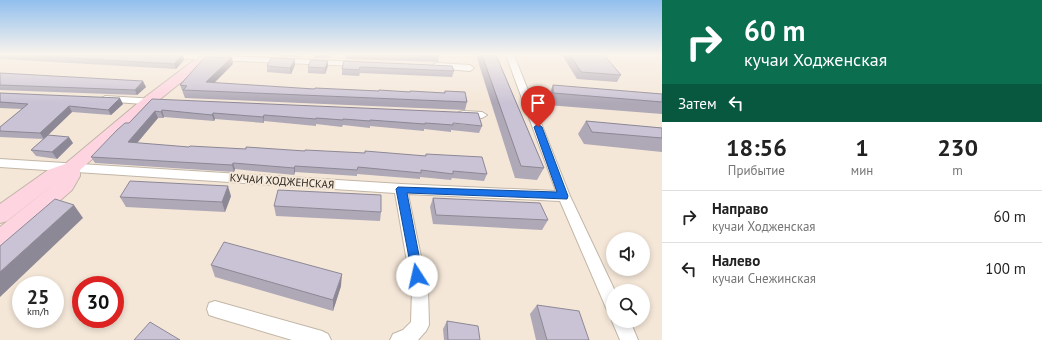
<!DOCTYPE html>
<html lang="ru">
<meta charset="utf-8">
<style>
:root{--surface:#fff;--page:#f2f2f2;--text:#222;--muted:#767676;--line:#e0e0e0}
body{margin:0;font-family:"PT Sans",sans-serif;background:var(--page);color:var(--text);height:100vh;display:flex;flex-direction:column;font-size:15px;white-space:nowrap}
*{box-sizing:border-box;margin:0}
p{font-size:13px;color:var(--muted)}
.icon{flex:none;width:22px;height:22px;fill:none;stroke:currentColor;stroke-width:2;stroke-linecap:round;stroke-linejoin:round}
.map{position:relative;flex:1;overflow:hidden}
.details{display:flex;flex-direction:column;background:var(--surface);width:380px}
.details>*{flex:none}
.hud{background:#0b6e4f;color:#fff;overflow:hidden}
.fabs{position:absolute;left:606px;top:232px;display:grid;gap:8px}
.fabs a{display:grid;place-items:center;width:44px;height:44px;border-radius:50%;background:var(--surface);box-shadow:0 2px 6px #0003;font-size:20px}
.speed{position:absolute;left:12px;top:276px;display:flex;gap:8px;font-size:20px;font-weight:700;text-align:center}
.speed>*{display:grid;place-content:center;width:52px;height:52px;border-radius:50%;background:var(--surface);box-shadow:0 2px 6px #0003;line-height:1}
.speed small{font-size:10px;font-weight:400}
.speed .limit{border:6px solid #d22;background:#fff;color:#111}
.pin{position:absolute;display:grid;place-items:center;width:34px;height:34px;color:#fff;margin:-41px -17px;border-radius:50% 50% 50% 0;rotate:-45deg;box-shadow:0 0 4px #0007}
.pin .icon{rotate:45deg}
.me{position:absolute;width:44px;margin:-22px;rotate:350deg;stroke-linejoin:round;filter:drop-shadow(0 0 3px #0008)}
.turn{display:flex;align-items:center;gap:14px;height:84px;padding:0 16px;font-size:18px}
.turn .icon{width:52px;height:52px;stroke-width:2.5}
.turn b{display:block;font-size:28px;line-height:34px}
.then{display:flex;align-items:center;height:38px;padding:0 16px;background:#0003;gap:8px;font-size:15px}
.eta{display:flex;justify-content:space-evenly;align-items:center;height:68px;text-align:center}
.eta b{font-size:24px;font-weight:600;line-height:28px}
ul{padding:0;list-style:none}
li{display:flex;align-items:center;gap:12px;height:52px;padding:0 16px;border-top:1px solid var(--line)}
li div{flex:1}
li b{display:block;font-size:15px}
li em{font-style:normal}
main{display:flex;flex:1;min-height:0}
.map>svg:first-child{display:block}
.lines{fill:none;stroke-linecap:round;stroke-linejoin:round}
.street-casing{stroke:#c2b6a7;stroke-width:2}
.secondary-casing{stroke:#c2b6a7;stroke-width:2}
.street{fill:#fff;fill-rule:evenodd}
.secondary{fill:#fed4e1;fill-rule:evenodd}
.wall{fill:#aea8b7}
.shaded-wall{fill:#8d8895}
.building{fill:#cac3d5;stroke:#8d8895}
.route{fill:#1a73e8;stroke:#114b97}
.labels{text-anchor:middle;stroke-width:4;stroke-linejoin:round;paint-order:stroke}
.street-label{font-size:11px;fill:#29241e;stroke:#f4e7d8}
</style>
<main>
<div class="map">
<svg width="662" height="340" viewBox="0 0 662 340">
<rect width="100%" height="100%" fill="#f4e7d8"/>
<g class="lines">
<defs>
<g id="street">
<polygon points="136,55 201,55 359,62 363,64 359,66 140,57"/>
<polygon points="506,55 514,55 570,196 615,291 613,291 613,312 607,310 560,201 408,194 428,290 429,325 426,331 418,340 390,340 393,334 403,330 411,322 412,290 395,193 0,167 0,159 401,184 556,191"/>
<polygon points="437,63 470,65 474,68 470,71 434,68 433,66 434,64"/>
<polygon points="105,96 157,99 162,102 157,105 102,101 100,99"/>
<polygon points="463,111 482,112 487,115 482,118 459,116 458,114 459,112"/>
<polygon points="215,301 322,331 328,334 331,340 292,340 215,317 209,315 207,309 209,303"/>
<polygon points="613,319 613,321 630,321 638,340 620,340 612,321"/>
</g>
<polygon id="secondary" points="201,55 215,55 154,104 80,170 80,176 72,190 8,246 0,249 0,227 59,180 7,221 0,223 0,204 48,170 65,164 144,98"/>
</defs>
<use href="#street" class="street-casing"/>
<use href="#secondary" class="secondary-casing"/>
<use href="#street" class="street"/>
<use href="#secondary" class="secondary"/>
</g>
<g class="wall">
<polygon points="0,55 183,55 184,60 176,69 0,59"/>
<polygon points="276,55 300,55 299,57 276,56"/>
<polygon points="314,55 332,55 331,58 314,58"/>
<polygon points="346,55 439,55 439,56 438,62 346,59"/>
<polygon points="476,55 496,55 544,168 537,180 515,178"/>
<polygon points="562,55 604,55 621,75 617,82 577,79"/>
<polygon points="295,59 295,65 291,74 267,72 267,66"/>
<polygon points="344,61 454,71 452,77 360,73 359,76 342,75 342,69"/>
<polygon points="233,64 214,83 314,89 444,93 445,91 467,102 465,110 185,98 180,85"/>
<polygon points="328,66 325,74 308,73 308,67"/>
<polygon points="0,73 146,87 137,95 0,90"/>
<polygon points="553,85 662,94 662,114 547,105 548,97"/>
<polygon points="0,93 123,104 111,115 72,112 48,135 73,143 57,159 36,156 31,150 43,139 0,137 0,127 22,109 0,108"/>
<polygon points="152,99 482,126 479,133 451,130 451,132 424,129 424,131 370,126 370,128 343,125 342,127 316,124 316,126 264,121 264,123 215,119 214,121 164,117 163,118 158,118 137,143 189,147 425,156 426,154 487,174 484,181 452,178 451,180 420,177 420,179 357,174 357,176 295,172 294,175 235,169 234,172 95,163 91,157 129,123"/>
<polygon points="586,121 662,128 662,152 584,144 578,134"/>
<polygon points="231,196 225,212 126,207 120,197"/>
<polygon points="433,198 548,220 542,230 433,224 430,207"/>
<polygon points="274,206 381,212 380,221 276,216"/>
<polygon points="211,265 341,286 333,311 215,277"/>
<polygon points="537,305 589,340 536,340 530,314"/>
<polygon points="447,321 480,340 444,340 443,329"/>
</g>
<g class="shaded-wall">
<polygon points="183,55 184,60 176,69 174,64"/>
<polygon points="232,57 233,64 208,89 206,82"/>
<polygon points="295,59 295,65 291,74 290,68"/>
<polygon points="328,61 328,66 325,74 325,68"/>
<polygon points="143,81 146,87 137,95 135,90"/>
<polygon points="120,98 123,104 111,115 108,110"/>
<polygon points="69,106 72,112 44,139 40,133"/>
<polygon points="162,110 164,117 163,118 161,112"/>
<polygon points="155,111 158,118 132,149 128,142"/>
<polygon points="213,113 215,119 214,121 212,115"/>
<polygon points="264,115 264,123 263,117"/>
<polygon points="69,137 73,143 57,159 52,152"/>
<polygon points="233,163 235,169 234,172 232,165"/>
<polygon points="295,166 295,172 294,175 294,168"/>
<polygon points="228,186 231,196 225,212 222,202"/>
<polygon points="74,205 83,218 0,297 0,272"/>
<polygon points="342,274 341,286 333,311 333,300"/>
</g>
<g class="building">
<polygon points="22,55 182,55 174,64"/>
<polygon points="400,55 439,55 439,56"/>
<polygon points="482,55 496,55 544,168 521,166"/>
<polygon points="570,55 604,55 621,75 581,72"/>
<polygon points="205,57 232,57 206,82 314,89 315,88 379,91 379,90 410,92 410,91 445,93 445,91 465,92 467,102 183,90 187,86 180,85"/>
<polygon points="271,58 295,59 290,68 267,66"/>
<polygon points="311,60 328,61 325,68 308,67"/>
<polygon points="344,61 452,66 454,71 360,67 359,70 342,69"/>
<polygon points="0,73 143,81 135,90 0,85"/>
<polygon points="553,85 662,94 662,102 553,93"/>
<polygon points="0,93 120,98 108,110 69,106 40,133 0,131 0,127 28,104 0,102"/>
<polygon points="152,99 478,113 482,126 453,123 453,125 425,123 425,124 370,120 370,121 343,119 343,120 316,118 316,119 264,115 263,117 213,113 212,115 162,110 161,112 155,111 128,142 189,147 190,146 246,149 246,147 305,151 305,150 365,153 365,151 426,156 426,154 482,157 487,174 453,171 453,174 421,170 421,173 358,167 357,170 295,166 294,168 233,163 232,165 91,157 117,130 125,123 129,123"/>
<polygon points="586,121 662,128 662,138 592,132"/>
<polygon points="48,135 69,137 52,152 31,150"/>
<polygon points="130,181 228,186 222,202 120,197"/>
<polygon points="278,190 381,195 381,212 274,206"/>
<polygon points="433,198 540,203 548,220 436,215"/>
<polygon points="55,199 74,205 0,272 0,246"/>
<polygon points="224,242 342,274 333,300 211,265"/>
<polygon points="537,305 579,311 589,340 547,340"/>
<polygon points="447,321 478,326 480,340 448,340"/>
<polygon points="150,322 180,340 134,340"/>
</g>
<linearGradient id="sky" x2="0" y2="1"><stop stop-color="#91bfee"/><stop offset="0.53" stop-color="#faf4ed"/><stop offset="1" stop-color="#faf4ed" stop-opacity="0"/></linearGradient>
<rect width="662" height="103" fill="url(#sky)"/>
<polygon class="route" points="538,124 542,127 568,196 567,199 407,193 423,276 421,279 417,281 413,279 396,189 398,187 557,192 534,127"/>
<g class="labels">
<g class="street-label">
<text transform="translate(282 181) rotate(4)" y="4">КУЧАИ ХОДЖЕНСКАЯ</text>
</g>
</g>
</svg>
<div class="fabs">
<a><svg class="icon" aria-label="sound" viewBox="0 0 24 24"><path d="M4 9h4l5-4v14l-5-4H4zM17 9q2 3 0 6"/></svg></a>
<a><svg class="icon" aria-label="search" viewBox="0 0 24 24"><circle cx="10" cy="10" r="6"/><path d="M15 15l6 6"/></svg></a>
</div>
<div class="speed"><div>25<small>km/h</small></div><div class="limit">30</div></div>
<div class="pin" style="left:538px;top:127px;background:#d93025"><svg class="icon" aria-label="arrive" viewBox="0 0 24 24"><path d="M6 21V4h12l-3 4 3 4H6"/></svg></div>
<svg class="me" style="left:417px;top:276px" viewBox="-20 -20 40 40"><circle r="19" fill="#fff"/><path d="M0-13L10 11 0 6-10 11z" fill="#1a73e8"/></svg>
</div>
<section class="details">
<div class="hud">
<div class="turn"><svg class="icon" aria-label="right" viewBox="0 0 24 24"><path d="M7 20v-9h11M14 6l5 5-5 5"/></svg><div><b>60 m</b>кучаи Ходженская</div></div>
<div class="then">Затем<svg class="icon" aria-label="left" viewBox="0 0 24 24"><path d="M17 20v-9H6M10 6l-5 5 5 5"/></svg></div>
</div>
<div class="eta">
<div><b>18:56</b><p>Прибытие</p></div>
<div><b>1</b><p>мин</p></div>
<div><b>230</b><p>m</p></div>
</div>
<ul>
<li><svg class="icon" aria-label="right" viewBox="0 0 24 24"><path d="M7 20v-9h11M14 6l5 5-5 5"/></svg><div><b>Направо</b><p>кучаи Ходженская</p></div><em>60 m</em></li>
<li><svg class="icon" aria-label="left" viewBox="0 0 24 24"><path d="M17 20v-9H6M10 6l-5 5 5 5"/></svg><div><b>Налево</b><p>кучаи Снежинская</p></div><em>100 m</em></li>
</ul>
</section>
</main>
